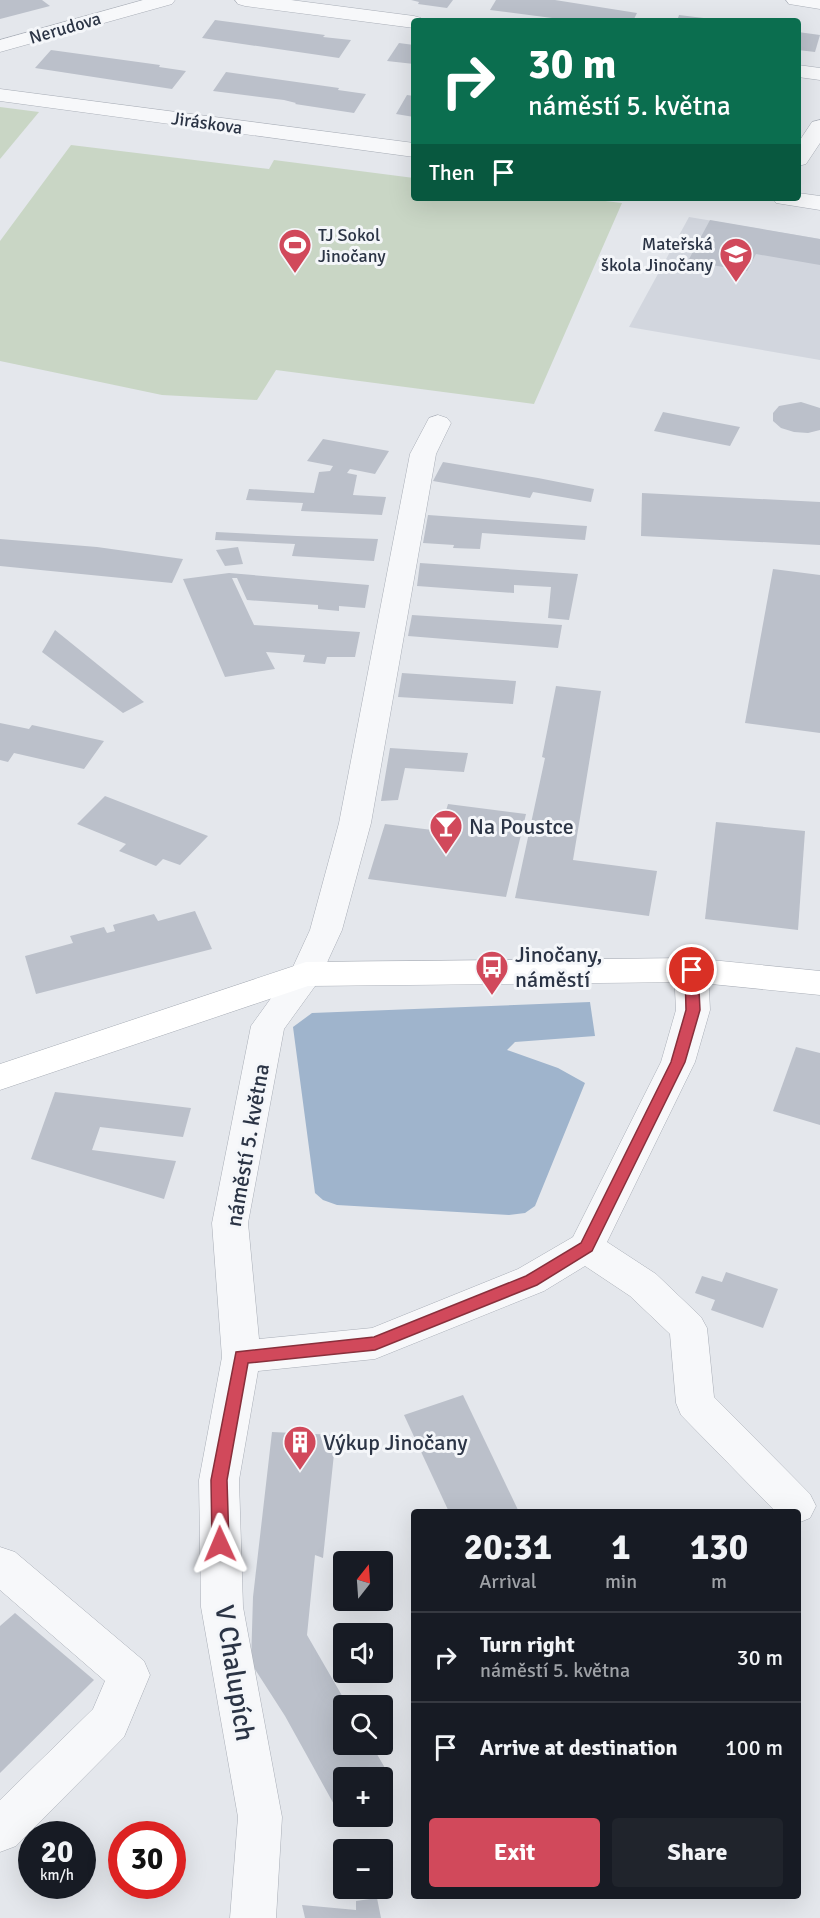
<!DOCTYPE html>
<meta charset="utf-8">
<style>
:root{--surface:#171b24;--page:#20242c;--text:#f1f3f6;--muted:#9ea1a6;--line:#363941;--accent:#d1495b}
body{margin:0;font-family:Signika,sans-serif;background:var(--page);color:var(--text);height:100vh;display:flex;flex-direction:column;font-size:22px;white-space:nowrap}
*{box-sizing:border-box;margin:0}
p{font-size:20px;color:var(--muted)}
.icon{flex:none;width:33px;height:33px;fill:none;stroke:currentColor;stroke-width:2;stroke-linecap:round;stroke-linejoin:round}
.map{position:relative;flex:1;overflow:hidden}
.drawer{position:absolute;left:411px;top:1509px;width:390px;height:390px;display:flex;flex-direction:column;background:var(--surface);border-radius:6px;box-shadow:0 6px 24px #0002}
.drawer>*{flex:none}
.top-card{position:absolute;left:411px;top:18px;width:390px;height:183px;border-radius:6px;box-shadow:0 6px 24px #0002;background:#0b6e4f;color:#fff;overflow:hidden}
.needle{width:39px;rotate:17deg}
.fabs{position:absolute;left:333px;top:1551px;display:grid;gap:12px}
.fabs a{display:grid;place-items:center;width:60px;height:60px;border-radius:6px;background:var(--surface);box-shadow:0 6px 24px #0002;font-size:30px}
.speed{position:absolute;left:18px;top:1821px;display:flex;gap:12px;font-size:30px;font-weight:700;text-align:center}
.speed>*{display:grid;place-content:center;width:78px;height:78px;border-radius:50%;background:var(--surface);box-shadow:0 6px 24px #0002;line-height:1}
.speed small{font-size:15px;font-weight:400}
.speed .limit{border:9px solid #d22;background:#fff;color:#111}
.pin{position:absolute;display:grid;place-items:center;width:51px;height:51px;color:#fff;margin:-26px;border:3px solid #fff;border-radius:50%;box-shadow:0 2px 6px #0007}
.me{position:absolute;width:66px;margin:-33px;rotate:359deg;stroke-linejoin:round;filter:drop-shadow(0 0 4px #0008)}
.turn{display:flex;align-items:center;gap:21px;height:126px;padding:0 18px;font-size:27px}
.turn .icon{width:78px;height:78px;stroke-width:2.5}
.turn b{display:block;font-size:42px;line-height:51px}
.then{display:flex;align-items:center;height:57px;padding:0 18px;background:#0003;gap:12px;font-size:22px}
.eta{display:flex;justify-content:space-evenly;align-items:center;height:102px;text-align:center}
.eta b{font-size:36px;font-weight:700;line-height:42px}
.action{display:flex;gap:12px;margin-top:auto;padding:12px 18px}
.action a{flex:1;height:69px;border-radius:6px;background:var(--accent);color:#fff;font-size:24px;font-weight:700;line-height:69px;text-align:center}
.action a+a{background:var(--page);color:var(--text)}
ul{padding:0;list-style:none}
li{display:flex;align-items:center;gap:18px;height:90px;padding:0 18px;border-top:2px solid var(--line)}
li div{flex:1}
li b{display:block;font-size:22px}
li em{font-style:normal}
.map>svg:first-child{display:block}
.built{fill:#d2d6de}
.green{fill:#c9d6c5}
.water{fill:#9fb4cc}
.building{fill:#bbc0ca}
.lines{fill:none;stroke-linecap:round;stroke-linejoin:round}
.street-casing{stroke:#a9aeb7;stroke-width:1}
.secondary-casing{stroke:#a9aeb7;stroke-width:1}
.street{fill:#f7f8fa;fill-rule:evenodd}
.secondary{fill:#fff;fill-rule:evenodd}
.route{fill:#d1495b;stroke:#882f3b;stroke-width:1.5}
.labels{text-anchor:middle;stroke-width:6;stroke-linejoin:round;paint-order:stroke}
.far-street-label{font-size:18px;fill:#2b3445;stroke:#f4f6f9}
.far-poi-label{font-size:18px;fill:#2b3445;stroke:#f4f6f9;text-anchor:start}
.poi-label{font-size:22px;fill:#2b3445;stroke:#f4f6f9;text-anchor:start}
.street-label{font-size:22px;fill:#2b3445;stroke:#f4f6f9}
.near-street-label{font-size:27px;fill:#2b3445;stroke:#f4f6f9}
</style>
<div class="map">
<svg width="820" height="1918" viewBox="0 0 820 1918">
<rect width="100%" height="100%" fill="#e4e7ec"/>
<polygon class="built" points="689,217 820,239 820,360 629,327"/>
<g class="green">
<polygon points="0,107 39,112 0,159"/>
<polygon points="71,145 269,169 274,160 414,178 414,198 580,198 622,203 534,404 276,370 257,400 162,395 0,361 0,241"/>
</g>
<polygon class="water" points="590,1002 595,1036 515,1042 507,1050 558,1068 585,1083 535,1206 525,1213 509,1215 337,1205 323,1200 315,1193 293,1027 312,1013"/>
<g class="building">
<polygon points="0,0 42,0 50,6 0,19"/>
<polygon points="411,0 453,0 447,8 418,4 419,2"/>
<polygon points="496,0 555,0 637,13 633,21 575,21 490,10"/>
<polygon points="679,15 720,20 720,21 677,21"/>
<polygon points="215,20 325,35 323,37 351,40 339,58 202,38"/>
<polygon points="798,32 820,35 815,52 798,50"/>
<polygon points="399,43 414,45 414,64 387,61"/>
<polygon points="51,50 160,65 159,67 186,71 172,89 35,68"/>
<polygon points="226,72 339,88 338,90 366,94 354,113 295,104 296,103 284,100 213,91"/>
<polygon points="407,95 414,96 414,117 396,114"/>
<polygon points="710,220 820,239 820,265 756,254 747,271 688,261"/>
<polygon points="801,402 820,408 820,430 808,433 794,432 781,428 773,421 773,413 779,406"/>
<polygon points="663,412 698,419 740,427 730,446 654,431"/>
<polygon points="323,439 389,451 375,474 350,469 347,473 357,475 353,495 386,497 382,515 301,511 303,503 246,500 249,489 314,493 319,472 330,471 333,466 307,461"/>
<polygon points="443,462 538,478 594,489 591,502 533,492 530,498 433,481"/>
<polygon points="642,493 820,502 820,545 641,536"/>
<polygon points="428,515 484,519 587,526 585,540 482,533 480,549 453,548 454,545 423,543"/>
<polygon points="216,532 297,536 378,539 374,561 292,556 295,544 215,540"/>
<polygon points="0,539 97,547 183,559 172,583 0,566"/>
<polygon points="238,547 243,564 225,566 216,550"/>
<polygon points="420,563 578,574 569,620 548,618 551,587 514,585 514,593 417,586"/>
<polygon points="773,569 820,575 820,733 745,723"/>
<polygon points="229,573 369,585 365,608 339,606 339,611 318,609 318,605 247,600 237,578 232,578 254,625 360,632 355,657 327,657 325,664 303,662 305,655 266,652 275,669 225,677 183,579"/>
<polygon points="412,615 562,625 558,648 408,636"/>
<polygon points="55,630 144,702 123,713 42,652"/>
<polygon points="402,673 516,681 513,704 398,697"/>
<polygon points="556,686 601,691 573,860 657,871 649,916 515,898 545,758 542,757"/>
<polygon points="0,723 29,729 32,725 104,741 84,769 14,753 8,762 0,760"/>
<polygon points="390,748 468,753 464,772 405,768 398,800 381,801"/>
<polygon points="105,796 208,836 180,865 163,859 156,866 119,851 126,844 77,824"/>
<polygon points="448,804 526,814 506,897 368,879 385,824 440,831"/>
<polygon points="716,822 805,831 798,930 705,919"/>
<polygon points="195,911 212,949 36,994 25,956 73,943 70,936 104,927 107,933 115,931 113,925 116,924 154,914 158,921"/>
<polygon points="796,1047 820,1053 820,1125 773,1111"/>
<polygon points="55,1092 191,1108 183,1137 100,1127 92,1150 176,1161 164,1199 31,1159"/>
<polygon points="726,1272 778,1289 763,1328 711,1310 715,1300 695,1293 702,1276 722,1282"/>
<polygon points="463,1395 519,1512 449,1512 404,1415"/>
<polygon points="272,1432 336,1435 323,1558 315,1555 307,1635 348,1706 344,1706 344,1744 371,1744 392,1780 382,1784 382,1778 344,1778 344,1804 336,1808 285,1716 251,1663 253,1597"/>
<polygon points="15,1613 94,1680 0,1773 0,1626"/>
<polygon points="377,1898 381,1918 305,1918 302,1905 356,1910 356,1901"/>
</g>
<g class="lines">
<defs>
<g id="street">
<polygon points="143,0 175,0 172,4 0,52 0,40"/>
<polygon points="235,0 291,0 414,16 421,18 423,21 414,21 414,28 245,6 238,4"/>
<polygon points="786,0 820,0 820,9 789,4"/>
<polygon points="798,65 820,68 820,80 798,77"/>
<polygon points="0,89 414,143 414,157 0,101"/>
<polygon points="820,120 820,143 806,164 798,166 798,143 812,122"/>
<polygon points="798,193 820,196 820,210 776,203 773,198 798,198"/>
<polygon points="438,415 447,418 451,423 436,454 371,823 342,930 318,982 284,1029 248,1223 259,1339 372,1328 518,1269 573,1237 661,1062 676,1010 674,970 679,962 691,958 703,962 708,970 710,1010 695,1062 607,1242 656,1274 701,1317 707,1328 714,1397 810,1494 816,1506 810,1518 798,1523 798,1512 776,1512 681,1415 676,1403 670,1334 630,1296 585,1266 544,1291 375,1359 258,1371 239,1480 243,1607 282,1817 276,1918 230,1918 238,1817 201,1607 199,1480 222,1357 212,1223 251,1026 292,969 310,930 339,823 410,454 429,418"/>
<polygon points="0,1547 15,1552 144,1661 150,1675 124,1737 16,1846 0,1852 0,1800 93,1709 105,1681 0,1590"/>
</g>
<polygon id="secondary" points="691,958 820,971 820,995 691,982 308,986 0,1090 0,1064 306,962"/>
</defs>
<use href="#street" class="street-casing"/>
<use href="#secondary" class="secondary-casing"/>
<use href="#street" class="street"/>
<use href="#secondary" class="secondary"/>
</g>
<polygon class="route" points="692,965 698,970 700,1010 685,1062 592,1251 537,1285 375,1350 248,1363 227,1480 229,1544 226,1549 220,1551 214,1549 212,1544 211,1480 236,1352 374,1337 526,1276 581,1243 671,1062 686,1010 685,970"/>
<defs>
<symbol id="stadium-pin" viewBox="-11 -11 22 30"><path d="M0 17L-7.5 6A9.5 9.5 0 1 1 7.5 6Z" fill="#d1495b" stroke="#f4f6f9"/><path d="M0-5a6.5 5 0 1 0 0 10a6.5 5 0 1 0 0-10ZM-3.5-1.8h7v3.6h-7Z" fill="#fff"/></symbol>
<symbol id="school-pin" viewBox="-11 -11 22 30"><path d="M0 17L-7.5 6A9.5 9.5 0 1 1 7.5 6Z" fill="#d1495b" stroke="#f4f6f9"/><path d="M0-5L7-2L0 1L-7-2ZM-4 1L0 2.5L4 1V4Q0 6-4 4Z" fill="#fff"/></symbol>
<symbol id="bar-pin" viewBox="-11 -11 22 30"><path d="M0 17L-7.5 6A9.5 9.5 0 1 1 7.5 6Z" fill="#d1495b" stroke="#f4f6f9"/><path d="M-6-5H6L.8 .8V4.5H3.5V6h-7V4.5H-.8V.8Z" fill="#fff"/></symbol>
<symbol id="bus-pin" viewBox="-11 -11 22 30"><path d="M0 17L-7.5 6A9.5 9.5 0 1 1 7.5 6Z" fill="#d1495b" stroke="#f4f6f9"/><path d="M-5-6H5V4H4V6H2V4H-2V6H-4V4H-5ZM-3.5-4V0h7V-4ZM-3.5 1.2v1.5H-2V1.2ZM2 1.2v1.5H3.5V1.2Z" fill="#fff"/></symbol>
<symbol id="building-pin" viewBox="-11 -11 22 30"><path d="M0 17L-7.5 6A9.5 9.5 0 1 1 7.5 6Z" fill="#d1495b" stroke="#f4f6f9"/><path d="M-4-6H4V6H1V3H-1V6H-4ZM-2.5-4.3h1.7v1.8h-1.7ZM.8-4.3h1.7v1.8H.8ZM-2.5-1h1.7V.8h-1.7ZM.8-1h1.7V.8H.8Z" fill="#fff"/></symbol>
</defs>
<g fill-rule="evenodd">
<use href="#stadium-pin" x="276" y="226" width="38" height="52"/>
<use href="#school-pin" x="717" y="235" width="38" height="52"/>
<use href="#bar-pin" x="427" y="807" width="38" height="52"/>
<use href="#bus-pin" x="473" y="948" width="38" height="52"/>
<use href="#building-pin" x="281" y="1423" width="38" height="52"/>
</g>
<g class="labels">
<g class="far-street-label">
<text transform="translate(65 28) rotate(-16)" y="6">Nerudova</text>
<text transform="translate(207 123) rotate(8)" y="6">Jiráskova</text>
</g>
<g class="far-poi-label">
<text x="318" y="241">TJ Sokol<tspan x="318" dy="21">Jinočany</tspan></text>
<text x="713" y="250" text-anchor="end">Mateřská<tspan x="713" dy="21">škola Jinočany</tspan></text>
</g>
<g class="poi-label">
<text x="469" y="834">Na Poustce</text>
<text x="515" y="962">Jinočany,<tspan x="515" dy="25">náměstí</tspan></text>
<text x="323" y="1450">Výkup Jinočany</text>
</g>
<g class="street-label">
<text transform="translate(247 1145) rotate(-80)" y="8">náměstí 5. května</text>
</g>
<g class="near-street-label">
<text transform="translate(235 1673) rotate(81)" y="9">V Chalupích</text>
</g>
</g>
</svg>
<div class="fabs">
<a><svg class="needle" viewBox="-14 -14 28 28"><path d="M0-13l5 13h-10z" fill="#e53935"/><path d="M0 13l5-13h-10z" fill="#9ea1a6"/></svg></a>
<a><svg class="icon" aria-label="sound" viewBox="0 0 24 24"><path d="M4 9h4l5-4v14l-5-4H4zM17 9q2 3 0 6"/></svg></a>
<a><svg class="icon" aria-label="search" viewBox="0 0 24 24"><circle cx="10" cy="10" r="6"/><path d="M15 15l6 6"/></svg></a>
<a>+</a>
<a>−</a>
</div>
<div class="speed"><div>20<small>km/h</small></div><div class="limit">30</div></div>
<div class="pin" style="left:692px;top:970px;background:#d93025"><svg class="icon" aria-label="arrive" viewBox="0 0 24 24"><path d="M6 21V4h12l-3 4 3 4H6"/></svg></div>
<svg class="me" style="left:220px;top:1544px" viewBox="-20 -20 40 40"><path d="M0-17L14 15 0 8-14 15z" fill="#d1495b" stroke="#fff" stroke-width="4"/></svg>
<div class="top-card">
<div class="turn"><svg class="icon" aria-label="right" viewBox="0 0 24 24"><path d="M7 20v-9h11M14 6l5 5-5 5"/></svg><div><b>30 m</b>náměstí 5. května</div></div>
<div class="then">Then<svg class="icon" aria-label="arrive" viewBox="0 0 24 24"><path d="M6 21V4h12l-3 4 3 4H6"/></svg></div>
</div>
<section class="drawer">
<div class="eta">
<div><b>20:31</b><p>Arrival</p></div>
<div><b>1</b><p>min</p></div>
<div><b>130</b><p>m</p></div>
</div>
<ul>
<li><svg class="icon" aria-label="right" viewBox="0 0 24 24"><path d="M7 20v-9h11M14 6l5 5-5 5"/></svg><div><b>Turn right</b><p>náměstí 5. května</p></div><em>30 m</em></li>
<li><svg class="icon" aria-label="arrive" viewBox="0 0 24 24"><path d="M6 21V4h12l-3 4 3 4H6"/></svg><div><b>Arrive at destination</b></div><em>100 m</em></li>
</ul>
<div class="action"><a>Exit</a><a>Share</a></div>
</section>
</div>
